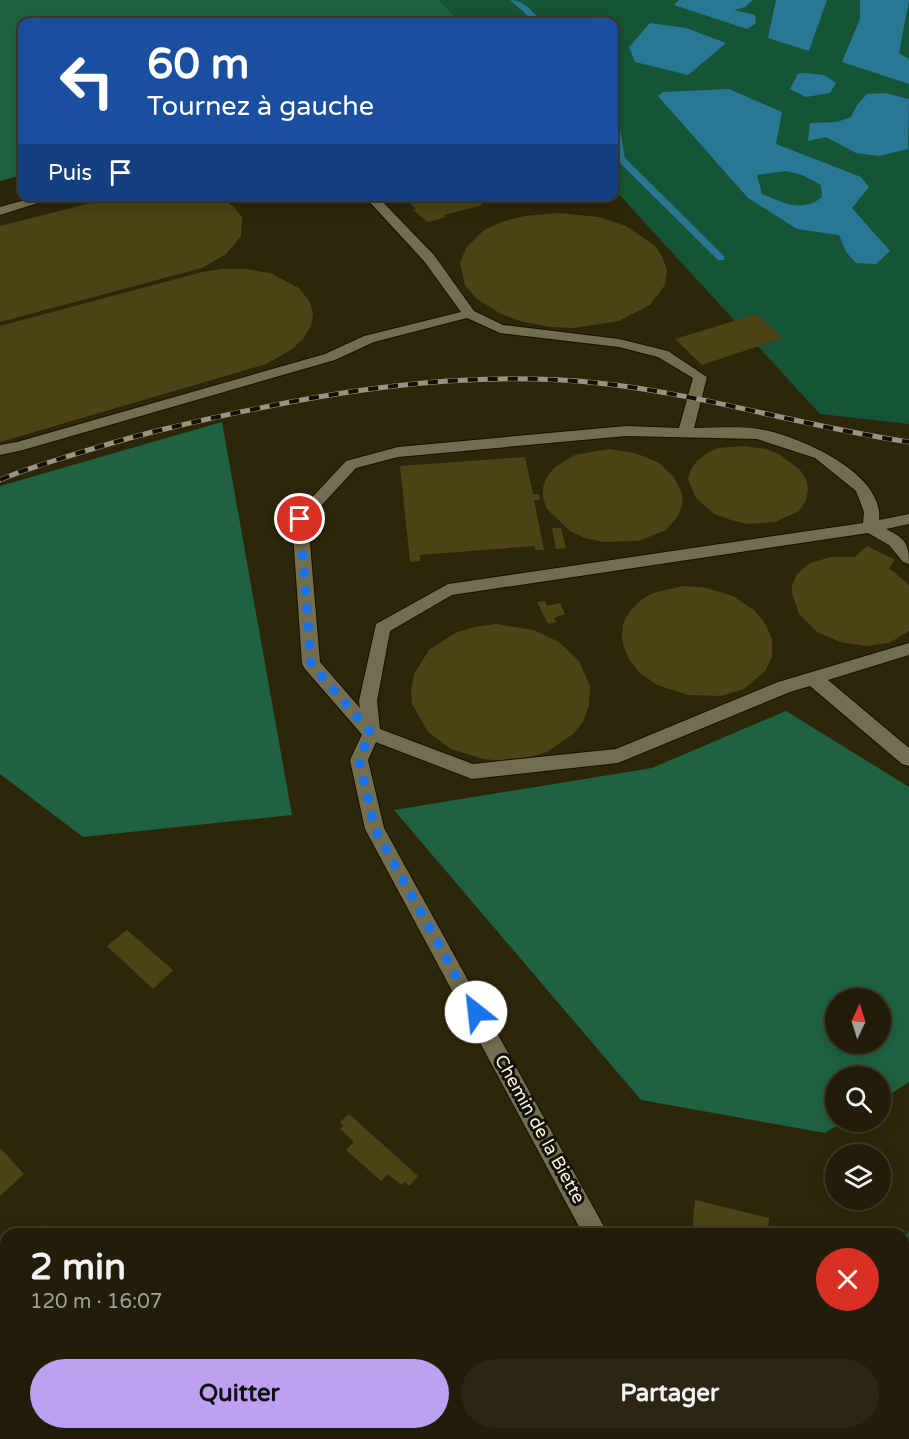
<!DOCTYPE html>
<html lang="fr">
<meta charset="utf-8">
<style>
:root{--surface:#221d08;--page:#2a2612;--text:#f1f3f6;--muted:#a2a29c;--line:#3f3b29;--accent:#bca0f2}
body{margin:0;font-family:"Varela Round",sans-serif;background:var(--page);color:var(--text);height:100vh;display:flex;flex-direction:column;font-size:22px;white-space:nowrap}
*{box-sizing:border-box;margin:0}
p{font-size:20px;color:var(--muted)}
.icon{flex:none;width:33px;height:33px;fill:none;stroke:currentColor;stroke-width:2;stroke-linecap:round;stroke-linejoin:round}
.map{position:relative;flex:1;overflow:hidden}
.sheet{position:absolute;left:0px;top:1228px;width:909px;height:212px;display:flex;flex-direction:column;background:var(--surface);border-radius:18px 18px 0 0;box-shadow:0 3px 15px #0003,0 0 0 2px var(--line)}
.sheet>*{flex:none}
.guide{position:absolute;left:18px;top:18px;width:600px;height:183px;border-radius:12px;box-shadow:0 3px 15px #0003,0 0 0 2px var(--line);background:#1a4fa0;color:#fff;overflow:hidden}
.needle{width:39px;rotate:4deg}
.tools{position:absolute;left:825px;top:988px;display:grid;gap:12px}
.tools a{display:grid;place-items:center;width:66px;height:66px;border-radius:50%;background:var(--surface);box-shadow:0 3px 15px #0003,0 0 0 2px var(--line);font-size:30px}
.pin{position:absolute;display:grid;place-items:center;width:51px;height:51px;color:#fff;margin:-26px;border:3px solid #fff;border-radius:50%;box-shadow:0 2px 6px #0007}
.me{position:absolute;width:66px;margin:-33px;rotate:331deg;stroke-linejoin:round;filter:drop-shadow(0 0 4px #0008)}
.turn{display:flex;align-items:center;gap:21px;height:126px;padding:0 30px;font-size:27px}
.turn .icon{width:78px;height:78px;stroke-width:2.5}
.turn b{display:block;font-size:42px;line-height:51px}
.then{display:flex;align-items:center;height:57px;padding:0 30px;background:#0003;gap:12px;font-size:22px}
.round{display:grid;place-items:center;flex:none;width:63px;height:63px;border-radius:32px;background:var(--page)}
.head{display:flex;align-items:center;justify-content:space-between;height:102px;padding:0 30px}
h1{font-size:36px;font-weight:700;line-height:45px}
.cta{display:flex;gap:12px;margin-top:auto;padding:12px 30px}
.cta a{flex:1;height:69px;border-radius:36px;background:var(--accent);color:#111;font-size:24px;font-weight:700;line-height:69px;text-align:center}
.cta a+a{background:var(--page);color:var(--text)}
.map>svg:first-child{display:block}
.green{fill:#155437}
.forest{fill:#1e6242;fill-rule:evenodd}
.water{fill:#287893;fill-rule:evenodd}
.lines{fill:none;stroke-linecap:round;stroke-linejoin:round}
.stream{fill:#287893;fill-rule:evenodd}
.building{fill:#4c4316}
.service-casing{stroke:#151000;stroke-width:2}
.minor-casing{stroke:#151000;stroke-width:2}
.service{fill:#746e50;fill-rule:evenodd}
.minor{fill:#746e50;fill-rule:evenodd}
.rail-casing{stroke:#99947e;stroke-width:5}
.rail{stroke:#121005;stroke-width:4;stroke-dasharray:10;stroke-linecap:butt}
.route{stroke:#1a73e8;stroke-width:10;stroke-dasharray:0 18}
.labels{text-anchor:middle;stroke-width:6;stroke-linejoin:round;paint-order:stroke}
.street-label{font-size:18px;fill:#f5f2e1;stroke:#121005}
</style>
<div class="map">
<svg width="909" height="1439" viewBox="0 0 909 1439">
<rect width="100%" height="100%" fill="#2d270a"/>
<polygon class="green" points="439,0 909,0 909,424 820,414 614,189 614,22 460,22"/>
<g class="forest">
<polygon points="0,0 439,0 460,22 22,22 22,175 0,181"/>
<polygon points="222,422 292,815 83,837 0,774 0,486"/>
<path d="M786,711l123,76v295l-28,18 -1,-23h-44v45h7l-18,11 -184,-33 -247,-290 258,-42zM836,999h44v45h-44z"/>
<polygon points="909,1231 909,1421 903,1411 903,1238"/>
</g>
<g class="water">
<polygon points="679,0 753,0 745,7 734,10 755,15 756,23 747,29 674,5"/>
<polygon points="776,0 827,0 809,51 768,38"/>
<polygon points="860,0 909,0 899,53 909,59 909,84 842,62 860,19"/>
<polygon points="650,23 686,28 726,43 688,75 635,62 629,47"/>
<polygon points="803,73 824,75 836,83 830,93 806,97 790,89 798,74"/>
<path d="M729,89l53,23 -6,32 85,33 8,10 -17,21 38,43 -14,13 -20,-1 -10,-11 -7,-17 -42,-6 -49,-31 -90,-102 5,-4zM786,171l16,4 19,10 1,12c-20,16 -38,6 -60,-3l-5,-19z"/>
<polygon points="885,93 909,99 908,149 879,156 856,153 826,137 808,141 810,123 837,122 851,117 857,105 867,94"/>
</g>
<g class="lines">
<g class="stream">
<path d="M510,0c13,0 24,12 31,22h-6z"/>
<polygon points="614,116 618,118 625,158 724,256 724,260 718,260 618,161 614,137"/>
</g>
</g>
<g class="building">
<polygon points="119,196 221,198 234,207 242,217 241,236 226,254 202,268 0,322 0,226"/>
<polygon points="442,197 488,196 490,199 480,202 483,205 444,215 446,217 428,222 413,210 416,209 410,203"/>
<polygon points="558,213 599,217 626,226 654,245 662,256 667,270 665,285 650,305 619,321 574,328 550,327 520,321 501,314 477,299 465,285 460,263 466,248 484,230 502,222 524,216"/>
<polygon points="221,269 245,269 270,273 299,288 310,302 313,314 311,326 303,339 291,350 266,364 0,442 0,326 202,272"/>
<polygon points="757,314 783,338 702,365 675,339"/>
<polygon points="743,446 766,449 779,454 800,470 806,479 808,490 806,501 799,511 775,522 748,524 731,520 714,514 696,498 688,480 691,469 697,461 707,453 719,448"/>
<polygon points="608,449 630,452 646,457 659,463 674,477 682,493 682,504 679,515 666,530 639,541 604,542 585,538 570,531 547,509 543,498 543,488 546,478 555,467 575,455"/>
<polygon points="525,457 533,494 539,494 540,500 534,500 544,550 536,550 534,546 420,555 420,561 410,562 400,466"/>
<polygon points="552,528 561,528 566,548 556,549"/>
<polygon points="867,546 895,560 889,568 909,585 909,631 889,643 866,646 840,642 817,632 799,614 792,593 792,585 797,574 810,563 831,557 855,557"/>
<polygon points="683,586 703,587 733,596 755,611 766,625 772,640 772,657 765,671 744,689 721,696 688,695 657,685 640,673 630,661 624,648 622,636 623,624 630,611 641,600 653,593"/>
<polygon points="545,601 547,606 560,603 565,614 554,618 556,622 548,624 537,602"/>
<polygon points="496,624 534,630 559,642 579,661 590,686 589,705 583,722 573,734 547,752 524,759 505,761 483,759 451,749 428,732 412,704 411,691 414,674 429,650 455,633 474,627"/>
<polygon points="127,930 173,970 153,989 107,946"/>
<polygon points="349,1114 418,1176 409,1186 405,1182 401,1185 388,1174 381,1181 346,1150 354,1142 340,1129 343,1126 340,1122"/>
<polygon points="0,1148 24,1174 0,1196"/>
<polygon points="695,1200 769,1218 768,1234 692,1234"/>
<polygon points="45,1225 54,1234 35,1234"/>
<polygon points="160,1434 227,1434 222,1439 164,1439"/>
<polygon points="527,1434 564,1434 569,1439 523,1439"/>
</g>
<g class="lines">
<defs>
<g id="service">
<polygon points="39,196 60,196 0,215 0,207"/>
<path d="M364,196h13l57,59 40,56 29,14 116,14 49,12 39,26 -13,51c21,0 44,-2 65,1 38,6 126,44 120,91l30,-6v10l-23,5c19,10 23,13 23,35l-6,-2 -14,-17 -21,-12 -416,62 -62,36 -13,70 3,28 93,35 143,-15 162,-67 131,-39v12l-81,25 81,68v18l-7,-2 -92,-78 -20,6 -172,71 -146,16 -107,-41 -60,-69 -3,-5 -10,-145 54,-58 52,-14 228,-21 53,2 14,-50 -35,-21 -39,-10 -119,-14 -33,-15 -93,24 -39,18 -312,90 -23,5v-10l17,-3 308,-88 39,-18 97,-24 -37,-51zM626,436l131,3 58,19 41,33 8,21 -1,11 -415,61 -72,40 -17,77 1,7 -40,-46 -12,-142 48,-52 42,-11z"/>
</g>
<g id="minor">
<polygon points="371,726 377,728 380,733 368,760 384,828 608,1234 583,1234 365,829 350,760 365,728"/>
<polygon points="677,1434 703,1434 705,1439 679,1439"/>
</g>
</defs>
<use href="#service" class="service-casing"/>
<use href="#minor" class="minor-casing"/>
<use href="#service" class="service"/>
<use href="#minor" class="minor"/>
<defs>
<path id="rail" d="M0,480c17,-8 35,-13 53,-19 38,-12 77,-24 116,-33 140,-33 284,-60 429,-45 105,11 206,44 311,59"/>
</defs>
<use href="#rail" class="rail-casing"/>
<use href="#rail" class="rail"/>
</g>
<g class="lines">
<polyline class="route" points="300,519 311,664 371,733 359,760 375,829 476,1012"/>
</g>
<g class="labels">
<g class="street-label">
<text transform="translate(540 1129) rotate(61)" y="6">Chemin de la Biette</text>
</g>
</g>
</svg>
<div class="tools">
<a><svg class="needle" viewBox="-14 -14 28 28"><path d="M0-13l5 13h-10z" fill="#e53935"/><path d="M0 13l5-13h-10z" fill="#a2a29c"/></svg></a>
<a><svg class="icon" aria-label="search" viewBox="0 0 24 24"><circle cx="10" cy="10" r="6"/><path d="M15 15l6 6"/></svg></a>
<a><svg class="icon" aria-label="layers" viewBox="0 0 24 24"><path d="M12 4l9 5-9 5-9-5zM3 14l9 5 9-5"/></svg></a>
</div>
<div class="pin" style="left:300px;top:519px;background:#d93025"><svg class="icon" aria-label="arrive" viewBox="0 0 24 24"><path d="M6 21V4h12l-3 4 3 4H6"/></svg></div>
<svg class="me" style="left:476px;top:1012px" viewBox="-20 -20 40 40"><circle r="19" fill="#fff"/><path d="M0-13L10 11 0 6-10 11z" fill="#1a73e8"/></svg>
<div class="guide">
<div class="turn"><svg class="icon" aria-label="left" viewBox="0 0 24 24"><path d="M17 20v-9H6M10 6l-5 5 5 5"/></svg><div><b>60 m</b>Tournez à gauche</div></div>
<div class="then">Puis<svg class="icon" aria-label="arrive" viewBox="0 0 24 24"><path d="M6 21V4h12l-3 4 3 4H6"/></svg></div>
</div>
<section class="sheet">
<div class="head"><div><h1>2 min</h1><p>120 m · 16:07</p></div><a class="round" style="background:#d93025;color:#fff"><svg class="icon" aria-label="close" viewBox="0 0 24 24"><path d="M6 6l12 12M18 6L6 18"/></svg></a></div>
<div class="cta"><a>Quitter</a><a>Partager</a></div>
</section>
</div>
